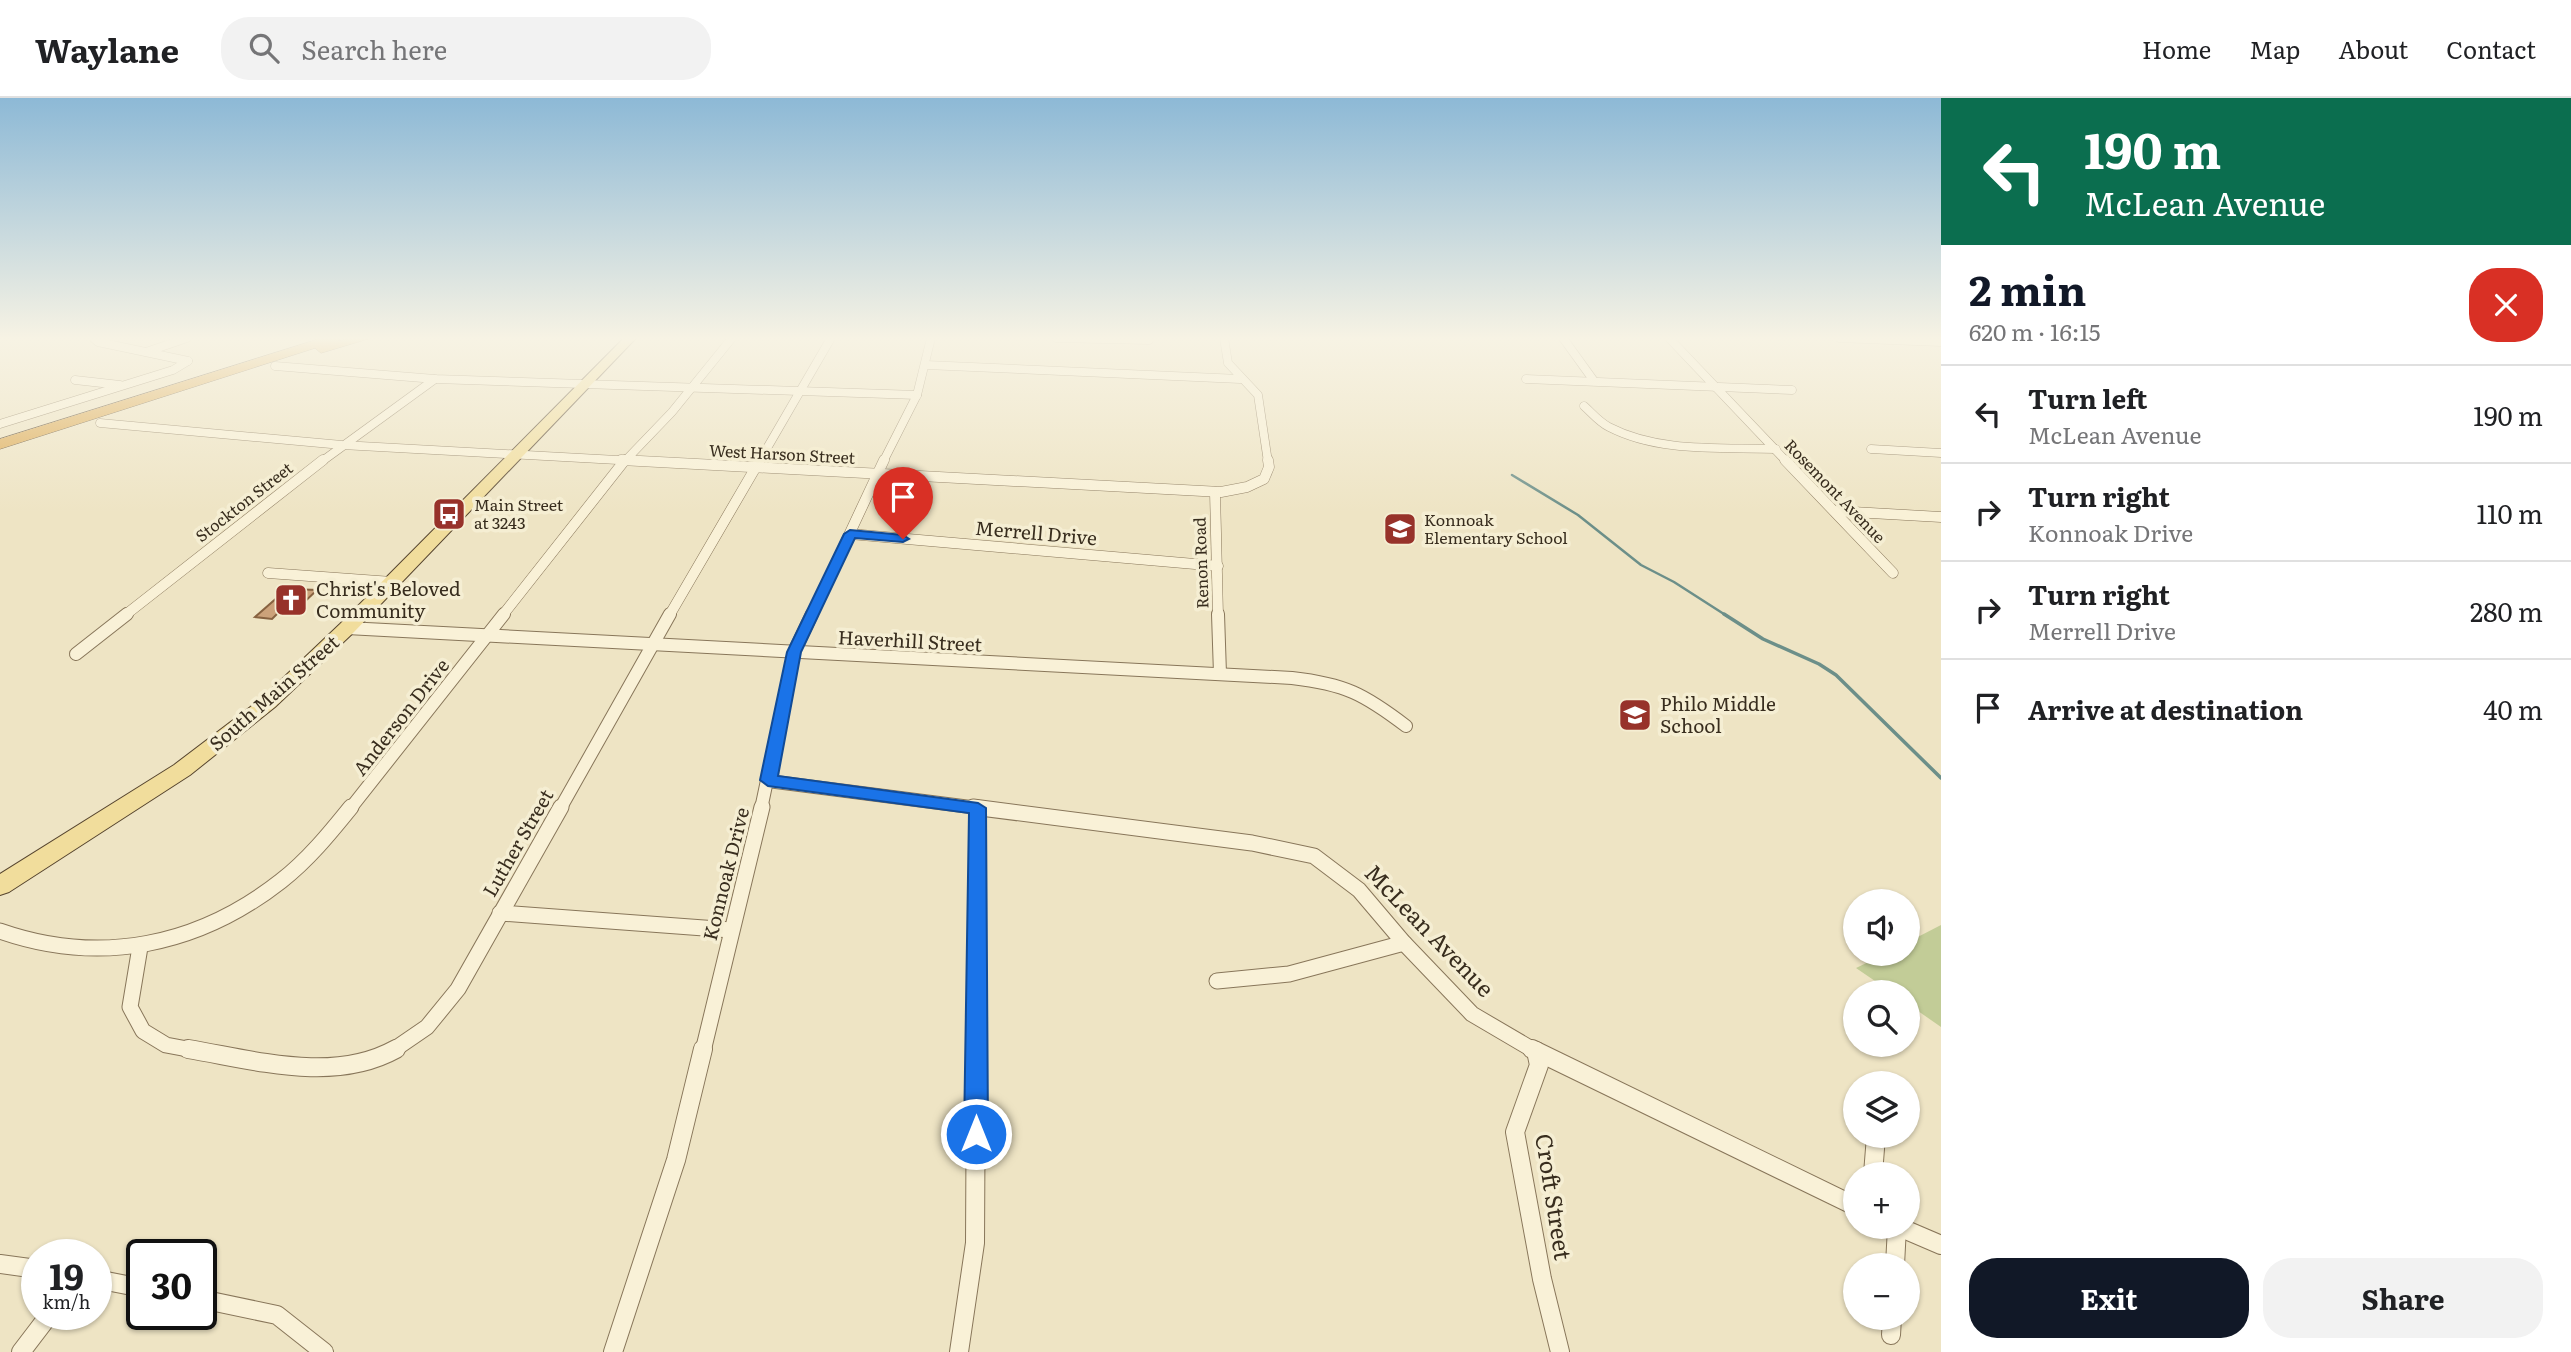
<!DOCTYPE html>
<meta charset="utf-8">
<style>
:root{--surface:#fff;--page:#f2f2f2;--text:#202124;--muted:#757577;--line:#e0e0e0;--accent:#111827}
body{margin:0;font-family:Literata,serif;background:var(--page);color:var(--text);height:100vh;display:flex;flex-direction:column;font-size:26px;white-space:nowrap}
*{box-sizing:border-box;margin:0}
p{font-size:23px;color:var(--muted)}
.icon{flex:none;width:38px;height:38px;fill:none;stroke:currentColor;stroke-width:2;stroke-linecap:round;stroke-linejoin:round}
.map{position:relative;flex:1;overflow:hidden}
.panel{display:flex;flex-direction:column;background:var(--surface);width:630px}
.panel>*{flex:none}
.banner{background:#0b6e4f;color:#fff;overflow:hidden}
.buttons{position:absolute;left:1843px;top:791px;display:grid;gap:14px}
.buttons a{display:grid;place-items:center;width:77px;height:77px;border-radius:50%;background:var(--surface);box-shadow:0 2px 5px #0004;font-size:35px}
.speed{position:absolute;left:21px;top:1141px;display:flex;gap:14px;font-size:35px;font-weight:700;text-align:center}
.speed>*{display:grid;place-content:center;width:91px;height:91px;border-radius:50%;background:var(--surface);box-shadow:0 2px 5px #0004;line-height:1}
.speed small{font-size:18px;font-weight:400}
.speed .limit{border:4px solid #111;border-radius:10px;background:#fff;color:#111}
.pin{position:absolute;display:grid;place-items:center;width:60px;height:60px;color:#fff;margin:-72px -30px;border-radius:50% 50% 50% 0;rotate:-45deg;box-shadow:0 0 7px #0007}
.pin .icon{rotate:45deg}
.me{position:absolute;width:77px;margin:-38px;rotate:0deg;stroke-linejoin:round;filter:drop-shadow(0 0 5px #0008)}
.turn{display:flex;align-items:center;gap:24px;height:147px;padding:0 28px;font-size:32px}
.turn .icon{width:91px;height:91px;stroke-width:2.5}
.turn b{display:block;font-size:49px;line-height:60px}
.round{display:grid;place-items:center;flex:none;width:74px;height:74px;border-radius:28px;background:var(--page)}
.summary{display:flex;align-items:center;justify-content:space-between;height:119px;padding:0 28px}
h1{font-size:42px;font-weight:700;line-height:52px;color:var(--accent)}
.button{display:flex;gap:14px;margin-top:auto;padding:14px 28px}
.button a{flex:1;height:80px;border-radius:28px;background:var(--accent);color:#fff;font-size:28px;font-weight:700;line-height:80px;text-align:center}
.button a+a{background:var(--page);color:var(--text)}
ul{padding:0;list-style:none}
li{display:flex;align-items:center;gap:21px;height:98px;padding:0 28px;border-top:2px solid var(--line)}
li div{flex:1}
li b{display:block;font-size:26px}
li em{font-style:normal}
header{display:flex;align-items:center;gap:42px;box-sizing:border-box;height:98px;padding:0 35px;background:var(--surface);border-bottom:2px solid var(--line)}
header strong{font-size:33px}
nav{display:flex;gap:38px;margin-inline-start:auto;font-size:24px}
.search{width:490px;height:63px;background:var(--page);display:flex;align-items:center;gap:18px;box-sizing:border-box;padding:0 24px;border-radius:28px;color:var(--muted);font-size:26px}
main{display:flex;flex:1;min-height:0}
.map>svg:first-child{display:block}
.green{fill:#c2cc97}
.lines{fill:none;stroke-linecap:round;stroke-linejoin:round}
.stream-far1{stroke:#6c8f89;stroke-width:2.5}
.stream{stroke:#6c8f89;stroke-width:3.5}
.building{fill:#cca27a;stroke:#876240;stroke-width:2}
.street-far4-casing{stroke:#88765a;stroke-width:9}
.street-far3-casing{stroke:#88765a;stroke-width:11}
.street-far2-casing{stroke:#88765a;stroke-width:14}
.street-far1-casing{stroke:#88765a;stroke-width:17}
.street-casing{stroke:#88765a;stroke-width:20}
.primary-casing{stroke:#56442e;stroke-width:2}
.highway-casing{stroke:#56442e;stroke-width:1}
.street-far4{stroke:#f9f1d7;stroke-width:8}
.street-far3{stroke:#f9f1d7;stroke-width:10}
.street-far2{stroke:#f9f1d7;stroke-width:12}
.street-far1{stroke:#f9f1d7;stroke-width:15}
.street{stroke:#f9f1d7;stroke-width:18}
.primary{fill:#f1dd9c;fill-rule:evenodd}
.highway{fill:#ddab55;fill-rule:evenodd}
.route{fill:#1a73e8;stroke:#114b97;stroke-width:2}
.labels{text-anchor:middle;stroke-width:7;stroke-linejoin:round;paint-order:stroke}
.far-street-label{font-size:16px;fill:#382d1e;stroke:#f5eed3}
.far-poi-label{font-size:16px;fill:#382d1e;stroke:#f5eed3;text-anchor:start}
.street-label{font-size:19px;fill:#382d1e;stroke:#f5eed3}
.poi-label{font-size:19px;fill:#382d1e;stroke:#f5eed3;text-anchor:start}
.near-street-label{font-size:23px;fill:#382d1e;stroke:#f5eed3}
</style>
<header>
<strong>Waylane</strong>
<div class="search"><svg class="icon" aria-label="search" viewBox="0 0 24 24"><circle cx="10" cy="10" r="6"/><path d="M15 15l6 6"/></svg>Search here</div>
<nav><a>Home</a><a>Map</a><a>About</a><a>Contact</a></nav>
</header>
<main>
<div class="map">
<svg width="1941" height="1254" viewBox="0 0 1941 1254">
<rect width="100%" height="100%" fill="#eee4c4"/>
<polygon class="green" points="1941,827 1941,929 1908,906 1908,894 1891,894 1856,870 1885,856 1908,856 1908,844"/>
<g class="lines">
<polyline class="stream-far1" points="1512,377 1578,417 1641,467 1674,484 1727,518"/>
<polyline class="stream" points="1724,516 1763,541 1819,566 1836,577 1941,680"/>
</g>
<polygon class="building" points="287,491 317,492 296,512 282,511 272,521 255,519"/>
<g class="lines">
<defs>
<g id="street-far4">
<polyline points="93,240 98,244 188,263"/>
<polyline points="1056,240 1149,242"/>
<polyline points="1224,240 1228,265 1258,297 1268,364"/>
<polyline points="1563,240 1594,283"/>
<polyline points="1669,240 1787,364"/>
<polyline points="1839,240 1941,244"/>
<polyline points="146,254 187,240"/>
<polyline points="926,267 1240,281"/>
<polyline points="275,268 435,281 917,297"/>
<polyline points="1526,281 1792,292"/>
<polyline points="75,282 120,287"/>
<path d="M1584,308c8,7 15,16 25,21 50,26 112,20 167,22"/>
<polyline points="100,325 342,347 654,364"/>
<polyline points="0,326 173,272 188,263"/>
<polyline points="1871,351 1941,355"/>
<polyline points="321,364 435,281"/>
<polyline points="624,364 672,314 732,240"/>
<polyline points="759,364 831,240"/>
<polyline points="883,364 917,297 931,240"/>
</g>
<g id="street-far3">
<polyline points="621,362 1221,394 1247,389 1264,381 1269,369 1268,362"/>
<polyline points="1785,362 1893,475"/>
<polyline points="1215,394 1218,518"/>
<polyline points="1835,413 1941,419"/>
<polyline points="850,436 1218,468"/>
<polyline points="268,475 392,484"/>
<polyline points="124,518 323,362"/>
<polyline points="502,518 625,362"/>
<polyline points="669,518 760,362"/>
<polyline points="811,518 884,362"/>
</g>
<g id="street-far2">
<polyline points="1218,516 1220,576"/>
<path d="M347,530l945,50c53,6 72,16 114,48"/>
<polyline points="76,556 127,516"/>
<polyline points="768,683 986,711"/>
<polyline points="350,711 504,516"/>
<polyline points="560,711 670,516"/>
<polyline points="761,711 794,554 812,516"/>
</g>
<g id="street-far1">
<polyline points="973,709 1252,745 1314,758 1359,792 1404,845 1472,916 1535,953"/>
<polyline points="500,815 731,832"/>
<path d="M0,833c100,35 198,15 281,-50 27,-21 49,-48 70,-74"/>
<polyline points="140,849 130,909 143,933 166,947 198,953"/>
<polyline points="1217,883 1289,876 1404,845"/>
<polyline points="392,953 427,929 458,891 561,709"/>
<polyline points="703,953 762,709"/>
<polyline points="976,953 978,710"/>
</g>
<g id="street">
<path d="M188,951c67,11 145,35 208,0"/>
<polyline points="1532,951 1855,1108"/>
<polyline points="1536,953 1539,967 1515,1034 1542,1181 1560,1254"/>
<polyline points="1873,1076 1876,1038"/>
<polyline points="1899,1129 1941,1147"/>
<polyline points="0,1166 37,1171"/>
<polyline points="1895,1167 1897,1129"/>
<polyline points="96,1181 142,1190"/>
<polyline points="201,1201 277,1217 324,1254"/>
<polyline points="1891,1237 1892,1220"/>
<polyline points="21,1254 50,1216"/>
<polyline points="613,1254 676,1062 703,951"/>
<polyline points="959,1254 975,1145 976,951"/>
</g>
<polygon id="primary" points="624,240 636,240 354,534 275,609 190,677 9,794 0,797 0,776 174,667 261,601 340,526"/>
<polygon id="highway" points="322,240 340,240 338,243 352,240 371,240 321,255 315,250 0,351 0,341"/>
</defs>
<use href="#street-far4" class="street-far4-casing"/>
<use href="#street-far3" class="street-far3-casing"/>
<use href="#street-far2" class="street-far2-casing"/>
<use href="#street-far1" class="street-far1-casing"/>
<use href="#street" class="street-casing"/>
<use href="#primary" class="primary-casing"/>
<use href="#highway" class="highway-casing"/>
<use href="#street-far4" class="street-far4"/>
<use href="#street-far3" class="street-far3"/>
<use href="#street-far2" class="street-far2"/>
<use href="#street-far1" class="street-far1"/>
<use href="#street" class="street"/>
<use href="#primary" class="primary"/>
<use href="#highway" class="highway"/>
</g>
<linearGradient id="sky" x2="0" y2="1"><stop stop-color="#8db9d6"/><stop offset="0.58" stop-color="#f7f3e4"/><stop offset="1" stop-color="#f7f3e4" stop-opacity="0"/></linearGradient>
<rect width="1941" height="415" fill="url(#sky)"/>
<polygon class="route" points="850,432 903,437 909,441 903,444 855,440 801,554 778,678 978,705 986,710 988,1036 984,1043 976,1046 968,1043 964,1036 969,715 768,688 760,682 787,554 844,436"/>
<defs>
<symbol id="bus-square" viewBox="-11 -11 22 22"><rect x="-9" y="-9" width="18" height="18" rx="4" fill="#97322a" stroke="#f5eed3"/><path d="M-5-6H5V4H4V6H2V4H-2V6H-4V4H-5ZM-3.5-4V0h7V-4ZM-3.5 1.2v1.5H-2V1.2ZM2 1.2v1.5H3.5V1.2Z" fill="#fff"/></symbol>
<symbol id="school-square" viewBox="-11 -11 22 22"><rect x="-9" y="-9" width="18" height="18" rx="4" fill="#97322a" stroke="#f5eed3"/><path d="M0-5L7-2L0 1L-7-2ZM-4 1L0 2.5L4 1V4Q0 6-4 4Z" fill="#fff"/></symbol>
<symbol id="church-square" viewBox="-11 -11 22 22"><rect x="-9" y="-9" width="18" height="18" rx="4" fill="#97322a" stroke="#f5eed3"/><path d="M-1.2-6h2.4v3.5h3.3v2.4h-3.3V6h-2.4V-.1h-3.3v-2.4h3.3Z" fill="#fff"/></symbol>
</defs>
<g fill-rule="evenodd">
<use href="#bus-square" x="430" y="397" width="38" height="38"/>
<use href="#school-square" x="1381" y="412" width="38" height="38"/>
<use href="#church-square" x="272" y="483" width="38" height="38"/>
<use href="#school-square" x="1616" y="598" width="38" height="38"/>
</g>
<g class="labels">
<g class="far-street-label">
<text transform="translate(782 356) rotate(3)" y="6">West Harson Street</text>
<text transform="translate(1835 393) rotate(46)" y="6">Rosemont Avenue</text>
<text transform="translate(244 404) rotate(-38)" y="6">Stockton Street</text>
<text transform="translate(1201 465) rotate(-92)" y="6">Renon Road</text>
</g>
<g class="far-poi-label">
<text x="474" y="413">Main Street<tspan x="474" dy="18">at 3243</tspan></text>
<text x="1424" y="428">Konnoak<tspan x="1424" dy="18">Elementary School</tspan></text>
</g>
<g class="street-label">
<text transform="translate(1036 435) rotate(5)" y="7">Merrell Drive</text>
<text transform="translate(910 543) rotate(3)" y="7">Haverhill Street</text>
<text transform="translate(274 595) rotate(-41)" y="7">South Main Street</text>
<text transform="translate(401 619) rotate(-52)" y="7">Anderson Drive</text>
<text transform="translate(518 745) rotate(-60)" y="7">Luther Street</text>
<text transform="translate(726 776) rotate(-76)" y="7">Konnoak Drive</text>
</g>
<g class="poi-label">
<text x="316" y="498">Christ's Beloved<tspan x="316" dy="22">Community</tspan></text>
<text x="1660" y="613">Philo Middle<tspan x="1660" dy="22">School</tspan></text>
</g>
<g class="near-street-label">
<text transform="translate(1429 833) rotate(46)" y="8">McLean Avenue</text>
<text transform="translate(1553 1099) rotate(81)" y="8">Croft Street</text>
</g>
</g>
</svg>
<div class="buttons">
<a><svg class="icon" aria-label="sound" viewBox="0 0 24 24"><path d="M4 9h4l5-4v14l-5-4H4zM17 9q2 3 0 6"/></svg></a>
<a><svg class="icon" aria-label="search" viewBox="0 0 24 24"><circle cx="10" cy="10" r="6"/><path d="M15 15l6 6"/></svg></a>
<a><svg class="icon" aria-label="layers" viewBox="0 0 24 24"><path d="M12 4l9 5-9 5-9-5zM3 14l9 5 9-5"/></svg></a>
<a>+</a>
<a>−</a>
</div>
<div class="speed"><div>19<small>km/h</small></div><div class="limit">30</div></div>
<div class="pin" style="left:903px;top:441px;background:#d93025"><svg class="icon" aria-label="arrive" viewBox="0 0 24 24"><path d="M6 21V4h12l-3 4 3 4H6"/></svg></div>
<svg class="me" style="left:976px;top:1036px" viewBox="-20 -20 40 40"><circle r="17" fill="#1a73e8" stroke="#fff" stroke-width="3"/><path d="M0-11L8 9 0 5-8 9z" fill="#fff"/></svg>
</div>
<section class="panel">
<div class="banner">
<div class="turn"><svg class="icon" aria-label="left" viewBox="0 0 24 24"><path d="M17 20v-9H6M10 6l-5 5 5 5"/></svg><div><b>190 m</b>McLean Avenue</div></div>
</div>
<div class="summary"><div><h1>2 min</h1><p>620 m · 16:15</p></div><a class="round" style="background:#d93025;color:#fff"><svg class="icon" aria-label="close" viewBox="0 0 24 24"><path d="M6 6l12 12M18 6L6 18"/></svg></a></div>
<ul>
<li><svg class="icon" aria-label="left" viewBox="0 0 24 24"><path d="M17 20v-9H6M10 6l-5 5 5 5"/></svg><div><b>Turn left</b><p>McLean Avenue</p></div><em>190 m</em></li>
<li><svg class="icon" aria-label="right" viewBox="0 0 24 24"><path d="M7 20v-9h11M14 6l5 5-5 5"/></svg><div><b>Turn right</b><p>Konnoak Drive</p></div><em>110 m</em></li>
<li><svg class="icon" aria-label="right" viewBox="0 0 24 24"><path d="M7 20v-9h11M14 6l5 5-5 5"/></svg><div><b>Turn right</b><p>Merrell Drive</p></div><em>280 m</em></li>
<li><svg class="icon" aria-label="arrive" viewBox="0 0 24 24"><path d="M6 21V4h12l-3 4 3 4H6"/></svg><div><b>Arrive at destination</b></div><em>40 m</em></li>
</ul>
<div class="button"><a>Exit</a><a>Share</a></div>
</section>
</main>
